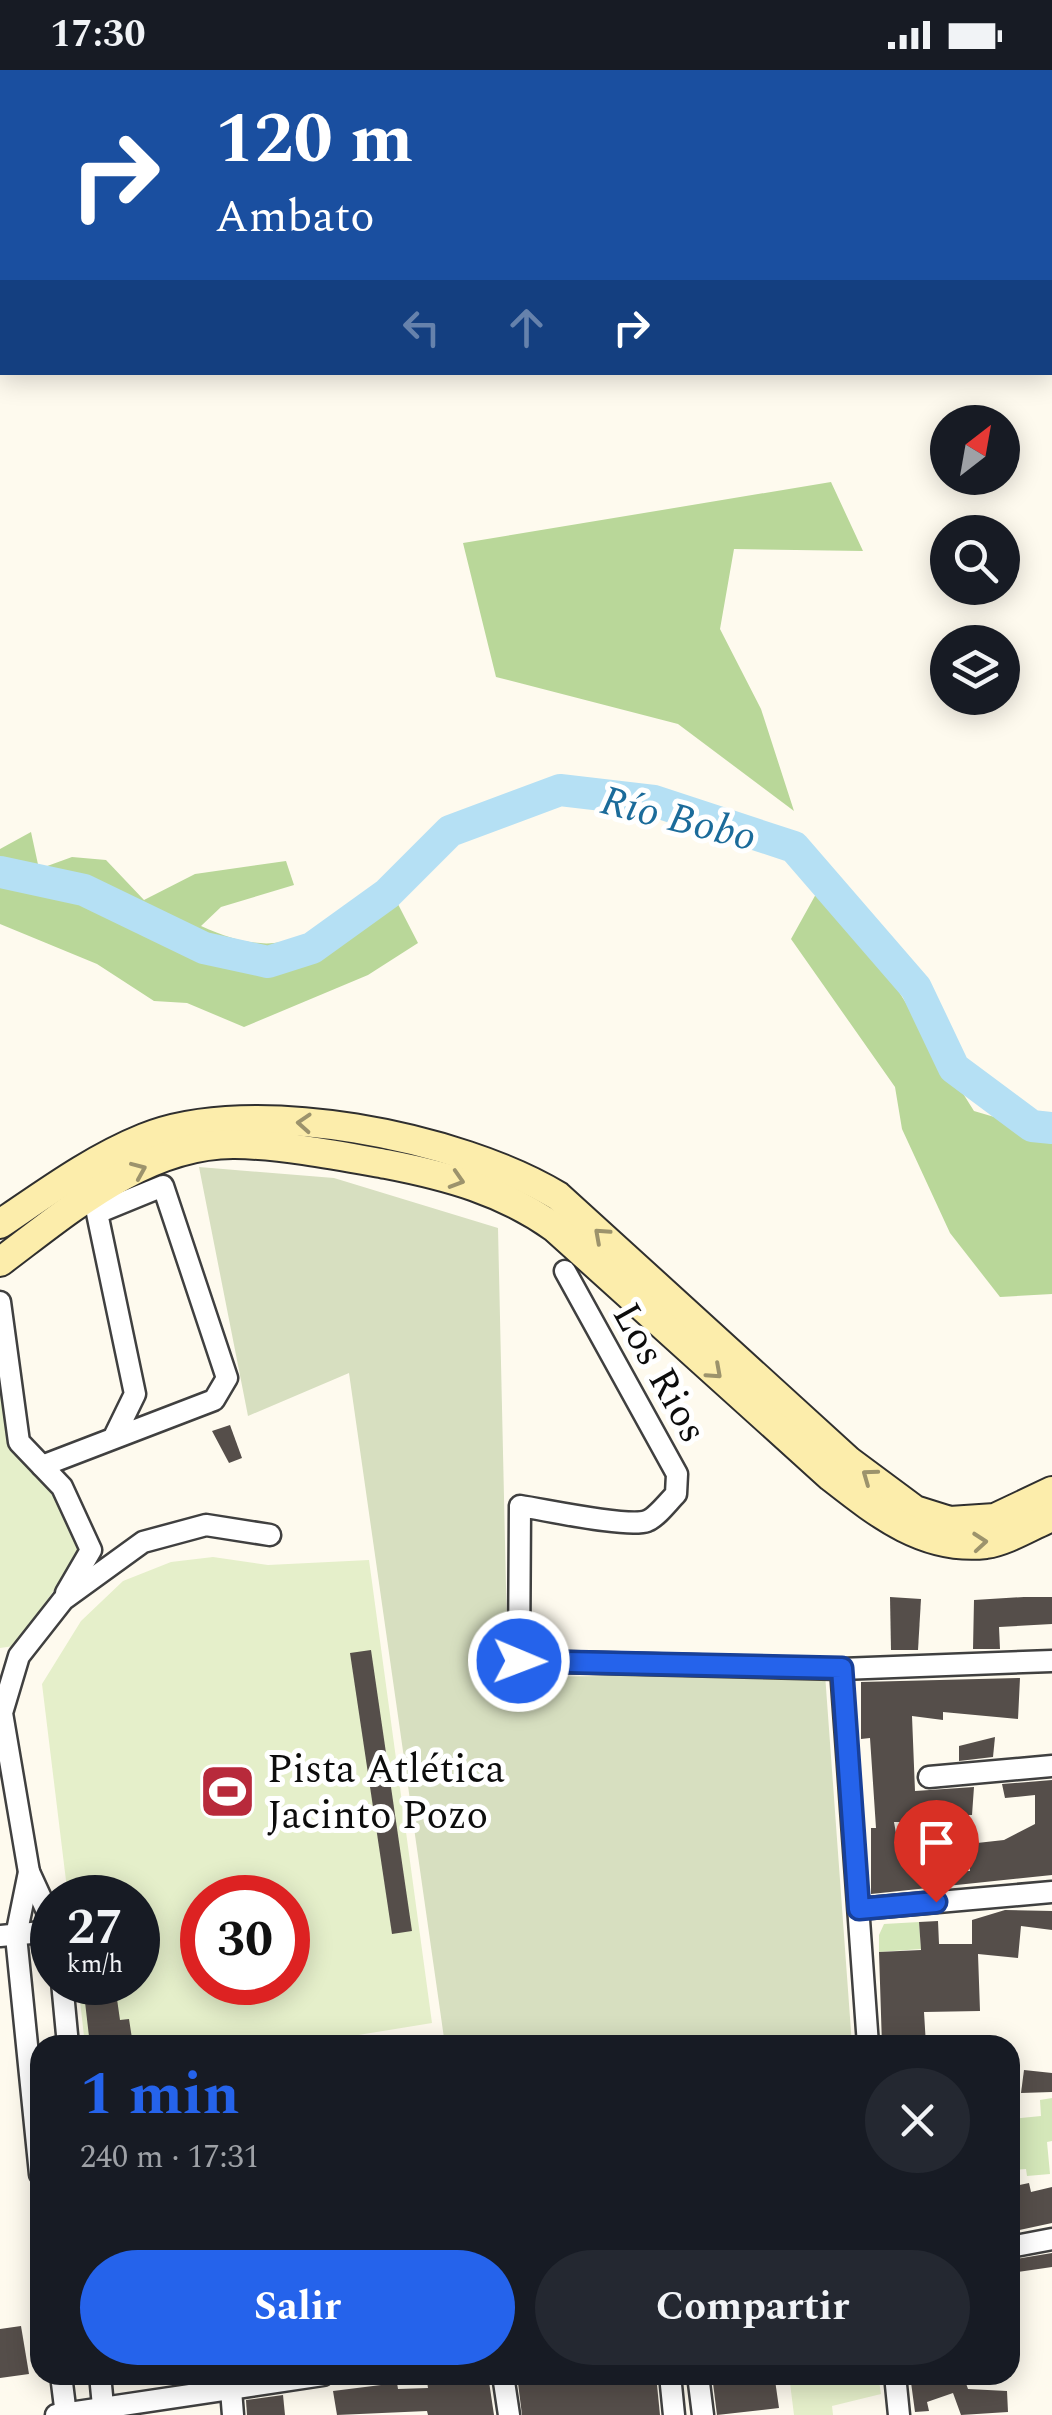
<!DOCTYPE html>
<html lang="es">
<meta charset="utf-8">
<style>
:root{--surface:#171b24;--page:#242831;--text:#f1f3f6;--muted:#9ea1a6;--accent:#2563eb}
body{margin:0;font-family:Spectral,serif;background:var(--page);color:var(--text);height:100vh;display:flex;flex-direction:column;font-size:38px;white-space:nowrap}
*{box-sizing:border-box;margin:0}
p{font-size:32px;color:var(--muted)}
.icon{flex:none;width:55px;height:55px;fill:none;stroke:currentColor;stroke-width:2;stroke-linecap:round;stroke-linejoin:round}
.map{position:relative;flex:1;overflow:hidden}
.sheet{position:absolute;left:30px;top:1965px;width:990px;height:350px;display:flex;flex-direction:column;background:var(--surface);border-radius:30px;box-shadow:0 5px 25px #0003}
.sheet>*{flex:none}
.banner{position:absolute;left:0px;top:0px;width:1052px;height:305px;box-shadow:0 5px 25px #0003;background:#1a4fa0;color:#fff;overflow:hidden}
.needle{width:65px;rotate:31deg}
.buttons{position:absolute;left:930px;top:335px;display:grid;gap:20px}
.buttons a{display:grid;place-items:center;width:90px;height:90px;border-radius:50%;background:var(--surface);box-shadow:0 5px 25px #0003;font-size:50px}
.speed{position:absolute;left:30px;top:1805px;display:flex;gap:20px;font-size:50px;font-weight:700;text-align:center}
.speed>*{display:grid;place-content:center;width:130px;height:130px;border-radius:50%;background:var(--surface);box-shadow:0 5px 25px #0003;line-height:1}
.speed small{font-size:25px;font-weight:400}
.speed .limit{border:15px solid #d22;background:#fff;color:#111}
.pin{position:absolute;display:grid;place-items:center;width:85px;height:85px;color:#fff;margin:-102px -42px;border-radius:50% 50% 50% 0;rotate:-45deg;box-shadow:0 0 10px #0007}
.pin .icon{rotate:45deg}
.me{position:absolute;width:110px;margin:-55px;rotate:91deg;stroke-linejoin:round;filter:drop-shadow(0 0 8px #0008)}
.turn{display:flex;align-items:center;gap:35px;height:210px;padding:0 50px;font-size:45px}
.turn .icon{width:130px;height:130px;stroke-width:2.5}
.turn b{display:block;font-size:70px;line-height:85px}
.lanes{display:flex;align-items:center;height:95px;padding:0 50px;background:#0003;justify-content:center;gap:50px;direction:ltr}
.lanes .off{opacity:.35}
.round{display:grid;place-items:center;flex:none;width:105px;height:105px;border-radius:52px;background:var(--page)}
.head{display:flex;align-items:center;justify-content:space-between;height:170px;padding:0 50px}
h1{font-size:60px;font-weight:700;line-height:75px;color:var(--accent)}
.action{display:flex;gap:20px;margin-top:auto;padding:20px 50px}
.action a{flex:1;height:115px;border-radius:60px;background:var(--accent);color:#fff;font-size:40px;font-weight:700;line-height:115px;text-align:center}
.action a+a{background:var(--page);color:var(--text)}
.status{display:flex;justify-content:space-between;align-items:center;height:70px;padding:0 50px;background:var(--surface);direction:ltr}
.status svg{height:28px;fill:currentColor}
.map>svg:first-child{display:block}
.green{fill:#d4e7b9}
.forest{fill:#b9d799}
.cemetery{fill:#d7dfc0}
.pitch{fill:#e5efca;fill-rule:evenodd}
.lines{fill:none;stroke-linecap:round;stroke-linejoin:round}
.river{stroke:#b5e0f4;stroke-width:32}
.building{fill:#554e4a}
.street-casing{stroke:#404040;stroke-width:25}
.secondary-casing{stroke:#2f2f2f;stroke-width:32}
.street{stroke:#fff;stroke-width:20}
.secondary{stroke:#fcedab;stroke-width:28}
.oneway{stroke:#9c936c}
.route-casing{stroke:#184099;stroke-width:25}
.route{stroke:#2563eb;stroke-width:18}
.labels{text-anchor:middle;stroke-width:10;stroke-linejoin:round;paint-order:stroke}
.street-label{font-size:40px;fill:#0d0d0d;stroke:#fff}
.poi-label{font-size:40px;fill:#0d0d0d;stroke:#fff;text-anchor:start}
.water-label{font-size:42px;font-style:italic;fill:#1b6b9a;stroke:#fff}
</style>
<div class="status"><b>17:30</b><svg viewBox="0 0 49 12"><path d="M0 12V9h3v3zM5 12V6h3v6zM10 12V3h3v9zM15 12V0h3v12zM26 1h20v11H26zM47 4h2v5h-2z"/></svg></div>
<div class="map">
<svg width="1052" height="2345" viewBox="0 0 1052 2345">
<rect width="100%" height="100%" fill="#fefaee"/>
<g class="green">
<polygon points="919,1852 921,1879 879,1882 879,1865 884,1854"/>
<polygon points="1052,2028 1052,2071 1047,2072 1050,2104 1027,2106 1026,2099 1010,2100 1010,2049 1041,2046 1040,2030"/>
</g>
<g class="forest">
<polygon points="831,412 863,481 734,479 720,559 761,639 794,741 678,654 496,607 463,473"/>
<path d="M31,762l8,37 33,-12 34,3 38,40 51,-26 91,-13 8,24 -73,22 -20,19c90,41 113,3 184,-47l33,64 -50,32 -124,52 -57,-24 -33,-2 -57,-37 -97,-40v-75z"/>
<polygon points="826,806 974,1041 1052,1064 1052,1224 1000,1227 950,1163 902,1059 895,1017 791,869"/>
</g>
<polygon class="cemetery" points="199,1097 334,1108 498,1158 508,1607 825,1604 852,1975 445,1975 349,1303 248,1346"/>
<g class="pitch">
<polygon points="0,1322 15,1376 57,1422 83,1480 14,1576 0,1578"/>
<path d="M213,1487l55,8 101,-5 63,463 -135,22h-212l-7,-62 60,-1v-84l-70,-1 -26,-213 39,-63 42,-40 48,-19zM202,1828h86v84h-86z"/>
<polygon points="789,2305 878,2305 881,2324 832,2336 833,2345 794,2345"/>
</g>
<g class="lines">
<polyline class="river" points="0,802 84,820 204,878 268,892 312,878 387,824 450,761 560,720 654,731 794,777 916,918 954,998 1032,1056 1052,1058"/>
</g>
<g class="building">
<polygon points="230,1355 242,1388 229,1393 212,1361"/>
<polygon points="890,1527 921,1529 918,1580 891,1580"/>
<polygon points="1024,1527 1052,1527 1052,1554 999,1557 1000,1579 973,1579 974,1530"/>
<polygon points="371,1580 412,1861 392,1864 350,1583"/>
<polygon points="1020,1608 1018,1649 943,1642 943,1650 912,1646 915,1721 974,1717 972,1745 913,1746 913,1752 894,1752 900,1786 930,1790 929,1802 970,1801 968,1774 1004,1770 1035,1754 1035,1725 1005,1728 1002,1714 1052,1710 1052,1805 871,1824 871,1758 876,1758 870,1668 861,1669 861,1612"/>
<polygon points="995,1667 993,1687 959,1691 959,1676"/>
<polygon points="1005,1840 1052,1841 1052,1860 1021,1856 1018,1888 978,1884 980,1941 924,1942 926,1975 882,1975 879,1882 921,1880 919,1852 938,1851 939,1874 972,1874 972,1850"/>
<polygon points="117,1929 120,1950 129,1949 133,1975 90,1975 85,1932"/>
<polygon points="1024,2000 1052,2003 1052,2022 1021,2023"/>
<polygon points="1029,2113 1031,2122 1052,2117 1052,2153 1010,2162 1010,2117"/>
<polygon points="1052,2183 1052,2197 1010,2203 1010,2190"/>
<polygon points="21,2256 29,2304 0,2308 0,2259"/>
<polygon points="426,2305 488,2305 494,2345 428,2345 427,2341 337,2345 333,2321 397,2313 398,2319 428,2318"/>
<polygon points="517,2305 656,2305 660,2345 522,2345"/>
<polygon points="712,2305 739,2305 740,2312 775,2310 779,2338 717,2345"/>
<polygon points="910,2305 920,2305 922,2313 935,2310 933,2305 963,2305 968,2319 1007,2321 1008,2342 961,2345 953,2323 927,2332 929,2341 915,2342"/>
<polygon points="283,2325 285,2345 247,2345 246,2330"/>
</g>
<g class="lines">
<defs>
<g id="street">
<path d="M565,1201l112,203 -1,20c-8,8 -19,23 -29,27 -19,7 -100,-11 -127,-15l-1,155 322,8 211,-8"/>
<polyline points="0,1232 19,1372 62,1417 91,1480 66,1523"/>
<polyline points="42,1396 214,1330 227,1308 163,1116 97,1143 135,1324 114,1367"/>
<polyline points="841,1599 868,1975"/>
<polyline points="929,1707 1052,1696"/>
<polyline points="29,1802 52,1852"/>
<polyline points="859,1839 1052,1822"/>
<polyline points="0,1866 52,1861"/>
<polyline points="62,1912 68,1975"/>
<polyline points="40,2104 16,1866 29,1802 2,1643 19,1586 63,1530 143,1472 206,1455 270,1465"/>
<polyline points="1010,2177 1052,2169"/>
<polyline points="61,2305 66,2345"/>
<polyline points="100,2305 103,2336"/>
<polyline points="503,2305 509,2345"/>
<polyline points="670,2305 674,2345"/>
<polyline points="698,2305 703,2345"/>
<polyline points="895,2305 899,2345"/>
<polyline points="231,2320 233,2345"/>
<polyline points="56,2345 323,2305"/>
</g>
<g id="secondary">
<path d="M0,1154c46,-31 92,-65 144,-86 108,-44 317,-1 414,58l291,265 66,49 35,11 45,-3 57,-27"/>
<path d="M0,1192c67,-50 145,-119 235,-118 50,1 101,11 151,20 62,12 117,27 169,64l276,249c46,36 93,74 155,67 21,-3 46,-19 66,-27"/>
</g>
</defs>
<use href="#street" class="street-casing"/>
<use href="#secondary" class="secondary-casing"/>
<use href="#street" class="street"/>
<use href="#secondary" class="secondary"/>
</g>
<defs><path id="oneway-chevron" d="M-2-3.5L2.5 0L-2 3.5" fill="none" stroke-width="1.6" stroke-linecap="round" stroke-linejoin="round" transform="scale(2.5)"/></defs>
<g class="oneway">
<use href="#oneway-chevron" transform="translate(304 1053) rotate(-176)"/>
<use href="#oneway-chevron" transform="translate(139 1100) rotate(-23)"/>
<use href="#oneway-chevron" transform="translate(457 1110) rotate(17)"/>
<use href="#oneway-chevron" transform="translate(601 1165) rotate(-138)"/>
<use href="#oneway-chevron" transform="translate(715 1302) rotate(42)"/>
<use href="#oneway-chevron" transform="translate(869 1406) rotate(-144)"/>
<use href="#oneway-chevron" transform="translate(980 1472) rotate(-5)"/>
</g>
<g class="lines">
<defs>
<polyline id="route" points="519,1591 842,1598 859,1839 936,1832"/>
</defs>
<use href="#route" class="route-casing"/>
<use href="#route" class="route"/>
</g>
<defs>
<symbol id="stadium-square" viewBox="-11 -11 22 22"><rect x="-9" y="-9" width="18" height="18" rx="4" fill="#b82a3b" stroke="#fff"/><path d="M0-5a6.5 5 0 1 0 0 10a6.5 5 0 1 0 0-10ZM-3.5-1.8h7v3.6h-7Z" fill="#fff"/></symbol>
</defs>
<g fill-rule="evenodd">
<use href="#stadium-square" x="196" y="1690" width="63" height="63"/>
</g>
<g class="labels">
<g class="street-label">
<text transform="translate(661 1302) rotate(61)" y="14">Los Rios</text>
</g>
<g class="poi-label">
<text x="267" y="1712">Pista Atlética<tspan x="267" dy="46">Jacinto Pozo</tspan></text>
</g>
<g class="water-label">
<text transform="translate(679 747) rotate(14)" y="15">Río Bobo</text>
</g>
</g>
</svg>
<div class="buttons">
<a><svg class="needle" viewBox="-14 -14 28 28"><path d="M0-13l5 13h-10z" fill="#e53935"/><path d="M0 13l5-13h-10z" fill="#9ea1a6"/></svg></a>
<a><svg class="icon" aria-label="search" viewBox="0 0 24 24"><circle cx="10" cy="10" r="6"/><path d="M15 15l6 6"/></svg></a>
<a><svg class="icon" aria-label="layers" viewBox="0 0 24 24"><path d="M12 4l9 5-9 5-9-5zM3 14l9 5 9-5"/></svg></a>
</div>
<div class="speed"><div>27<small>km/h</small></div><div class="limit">30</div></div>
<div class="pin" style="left:936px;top:1832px;background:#d93025"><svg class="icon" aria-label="arrive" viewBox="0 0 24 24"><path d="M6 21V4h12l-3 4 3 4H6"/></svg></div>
<svg class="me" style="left:519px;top:1591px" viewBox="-20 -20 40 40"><circle r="17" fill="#2563eb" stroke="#fff" stroke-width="3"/><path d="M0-11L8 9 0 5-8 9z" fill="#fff"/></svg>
<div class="banner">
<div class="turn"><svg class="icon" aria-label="right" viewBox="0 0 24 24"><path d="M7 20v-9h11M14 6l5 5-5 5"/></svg><div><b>120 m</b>Ambato</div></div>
<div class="lanes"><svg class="icon off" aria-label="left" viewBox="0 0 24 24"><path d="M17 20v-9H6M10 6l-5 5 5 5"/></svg><svg class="icon off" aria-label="ahead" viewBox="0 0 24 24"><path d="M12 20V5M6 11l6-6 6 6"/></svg><svg class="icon" aria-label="right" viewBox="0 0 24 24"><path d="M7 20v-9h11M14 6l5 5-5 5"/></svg></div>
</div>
<section class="sheet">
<div class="head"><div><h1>1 min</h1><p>240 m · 17:31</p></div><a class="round"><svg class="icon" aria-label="close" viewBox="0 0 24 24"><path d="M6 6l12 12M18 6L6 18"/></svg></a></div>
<div class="action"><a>Salir</a><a>Compartir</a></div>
</section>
</div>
